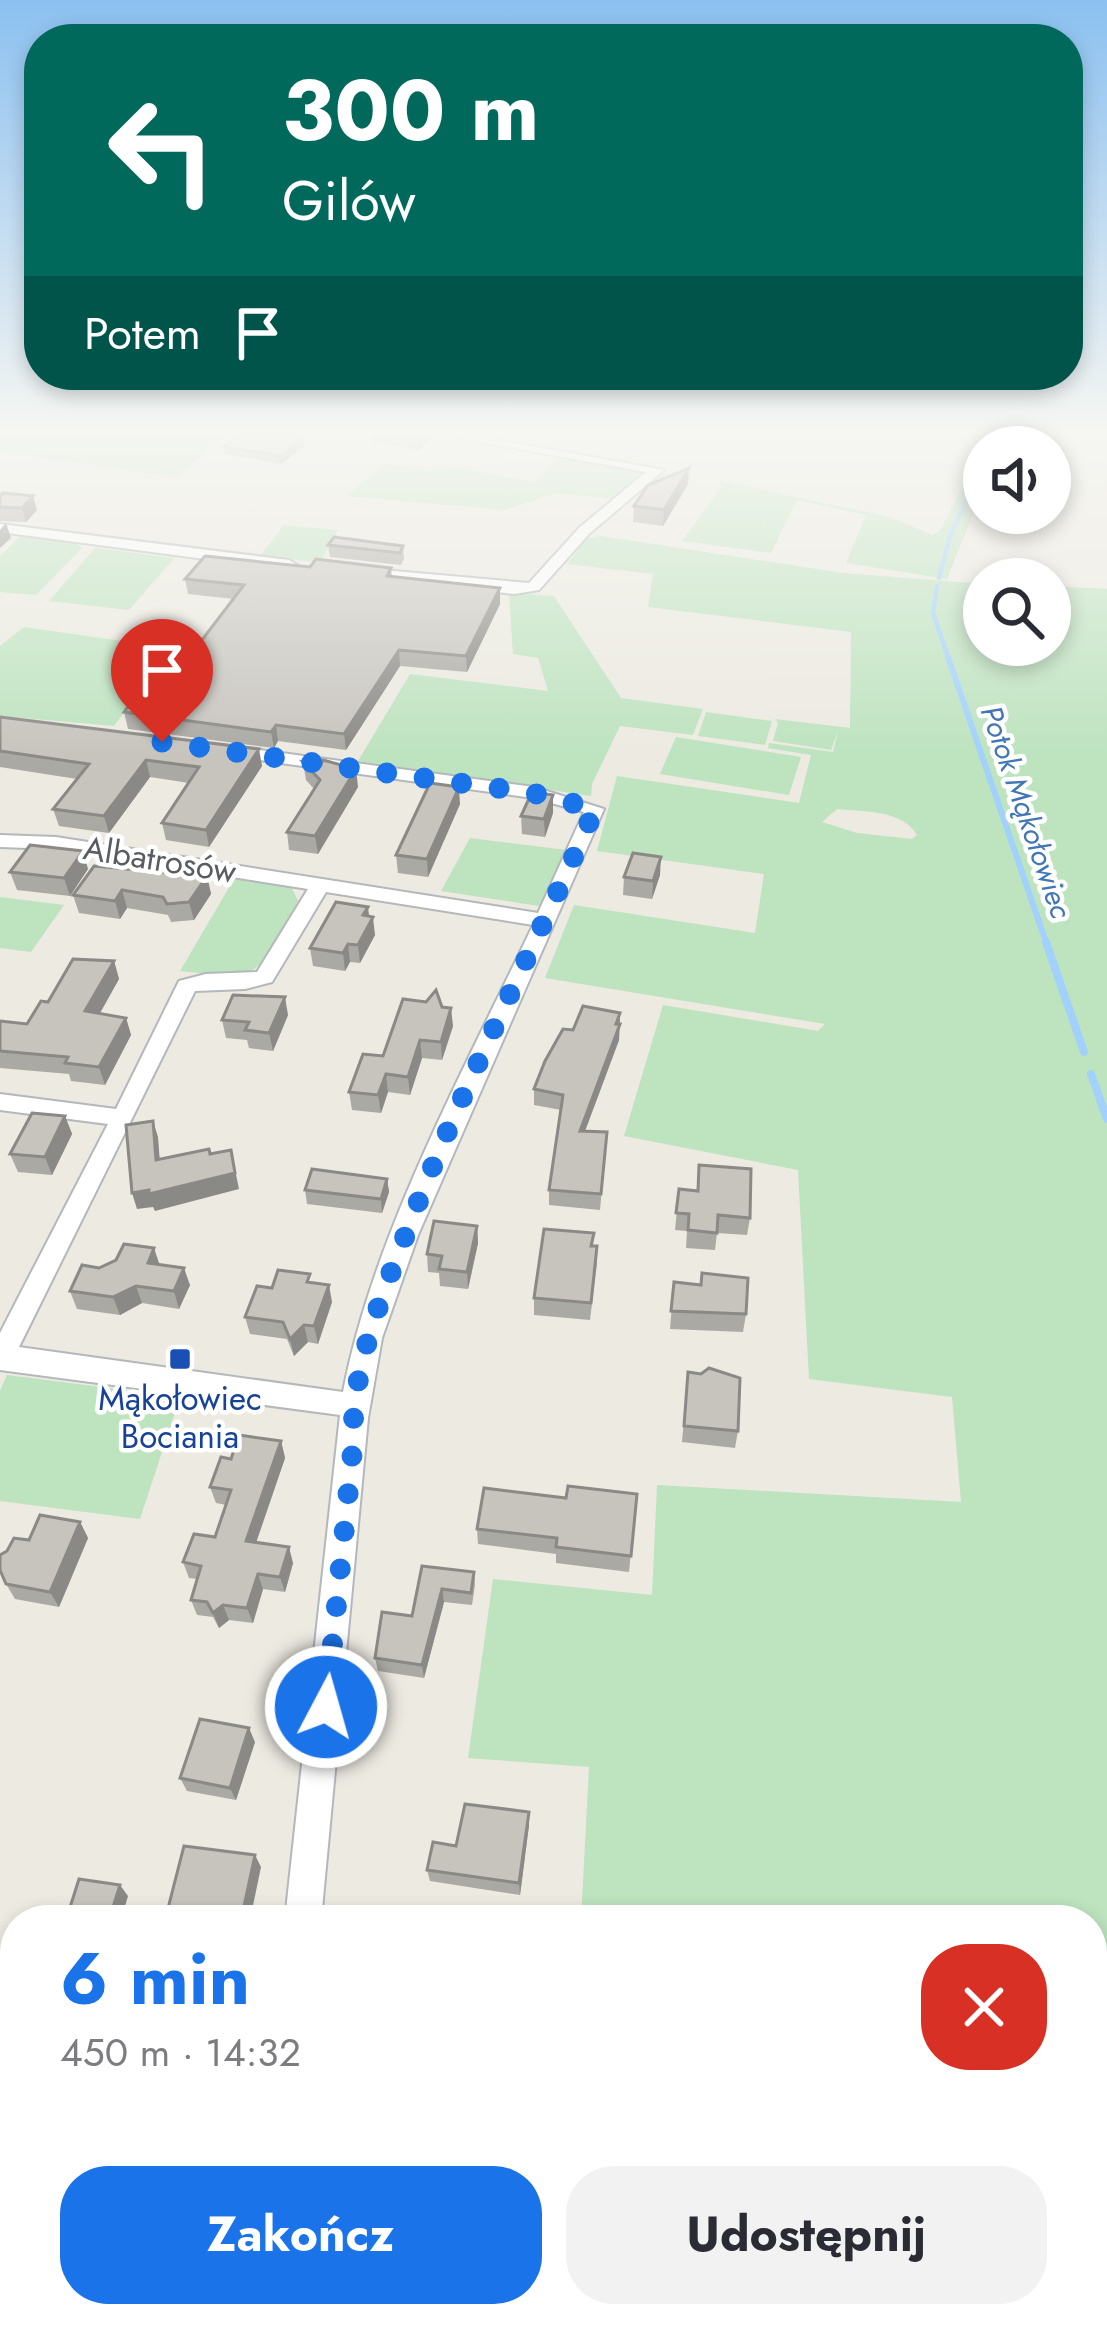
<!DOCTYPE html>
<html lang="pl">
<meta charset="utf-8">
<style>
:root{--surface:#fff;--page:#f2f2f3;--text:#2b2b33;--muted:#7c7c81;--accent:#1a73e8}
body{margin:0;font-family:Jost,sans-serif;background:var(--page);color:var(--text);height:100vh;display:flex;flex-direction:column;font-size:45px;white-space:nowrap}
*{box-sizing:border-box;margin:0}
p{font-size:39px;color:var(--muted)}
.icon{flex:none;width:66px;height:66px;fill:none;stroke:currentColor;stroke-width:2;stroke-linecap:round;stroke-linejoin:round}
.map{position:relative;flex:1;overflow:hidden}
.drawer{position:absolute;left:0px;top:1905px;width:1107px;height:423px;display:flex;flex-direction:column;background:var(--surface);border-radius:48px 48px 0 0;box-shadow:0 6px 18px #0003}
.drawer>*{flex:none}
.guide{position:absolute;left:24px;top:24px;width:1059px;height:366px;border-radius:48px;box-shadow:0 6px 18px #0003;background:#00695c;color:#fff;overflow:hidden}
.controls{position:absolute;left:963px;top:426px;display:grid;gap:24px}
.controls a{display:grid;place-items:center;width:108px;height:108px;border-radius:50%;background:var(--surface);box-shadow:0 6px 18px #0003;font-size:60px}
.pin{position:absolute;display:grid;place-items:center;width:102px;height:102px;color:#fff;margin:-123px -51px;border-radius:50% 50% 50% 0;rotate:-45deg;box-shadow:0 0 12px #0007}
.pin .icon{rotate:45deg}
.me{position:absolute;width:132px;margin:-66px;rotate:6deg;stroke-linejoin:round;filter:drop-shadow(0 0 9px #0008)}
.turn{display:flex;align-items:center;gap:42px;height:252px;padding:0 60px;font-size:54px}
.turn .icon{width:156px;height:156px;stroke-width:2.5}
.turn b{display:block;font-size:84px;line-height:102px}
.then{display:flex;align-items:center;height:114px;padding:0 60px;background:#0003;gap:24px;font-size:45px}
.round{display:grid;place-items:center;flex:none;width:126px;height:126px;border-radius:48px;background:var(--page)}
.overview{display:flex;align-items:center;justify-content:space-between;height:204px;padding:0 60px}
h1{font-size:72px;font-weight:700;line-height:90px;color:var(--accent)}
.cta{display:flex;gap:24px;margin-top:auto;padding:24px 60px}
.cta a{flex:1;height:138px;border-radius:48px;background:var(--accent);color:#fff;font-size:48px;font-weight:700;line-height:138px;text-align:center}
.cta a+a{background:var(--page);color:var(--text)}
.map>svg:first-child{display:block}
.green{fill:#bde3bf;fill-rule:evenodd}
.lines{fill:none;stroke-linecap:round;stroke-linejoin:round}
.stream-far2{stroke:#a1d1fc;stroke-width:4.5}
.stream-far1{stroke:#a1d1fc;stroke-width:6}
.stream{stroke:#a1d1fc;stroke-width:8}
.street-casing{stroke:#b4b7bb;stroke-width:4}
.street{fill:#fff;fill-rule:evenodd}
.wall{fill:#aba9a3}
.shaded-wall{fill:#8b8985}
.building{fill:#c7c4be;stroke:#8b8985;stroke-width:3}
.route{stroke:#1a73e8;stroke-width:21;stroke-dasharray:0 37.8}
.transit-dot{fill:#1a4fb4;stroke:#fff;stroke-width:4.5}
.labels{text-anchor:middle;stroke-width:9;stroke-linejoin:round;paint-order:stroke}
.far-water-label{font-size:30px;font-style:italic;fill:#4276b5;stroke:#fff}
.street-label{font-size:33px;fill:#595d61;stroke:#fff}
.transit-label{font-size:33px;fill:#164399;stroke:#fff}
</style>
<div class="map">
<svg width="1107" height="2326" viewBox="0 0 1107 2326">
<rect width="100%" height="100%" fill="#eceae1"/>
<g class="green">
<polygon points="0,433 231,433 175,477 0,452"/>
<polygon points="989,433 1008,433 1002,447 984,447 984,487 947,579 846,563 866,515 797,500 771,553 682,541 721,488 720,481 890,517 932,535 940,531"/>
<polygon points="558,456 645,474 612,499 556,493 505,510 346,496 386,464 428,470 457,467 535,482"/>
<polygon points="284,525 338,530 320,562 259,557"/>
<polygon points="20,536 75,542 82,548 36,595 0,592 0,557"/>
<path d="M601,536l242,37 141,11v61h66v-59l57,3v1737h-410l1,-13h394v-393h-511l8,-153 -121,-9 25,-179 159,16 5,-110 304,17 -9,-105 -143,-18 -11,-209 -174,-34 39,-131 155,26 7,-7 -280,-46 29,-73 181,28 9,-59 -167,-23 20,-75 182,27 12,-48 -43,-7 1,-5 64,9 5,-21 -7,19 -58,-9 5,-18 -3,-4 75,9 1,-96 -203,-25 5,-33 -86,-10 20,-26zM837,809c26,3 65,0 80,26l-5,4 -55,-6 -35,-11z"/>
<polygon points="95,548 96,548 174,558 129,610 49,601"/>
<polygon points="509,593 554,596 621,698 703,709 693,735 620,726 592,784 591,796 358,761 410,674 548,691 538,658 513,654"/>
<polygon points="24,627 171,648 114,726 0,716 0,646"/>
<polygon points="706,712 772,721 765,745 698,736"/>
<polygon points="676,737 801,757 789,795 660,774"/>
<polygon points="470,838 567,850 545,907 441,891"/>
<path d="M234,879l57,7 7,15c-42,75 -30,79 -118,70z"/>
<polygon points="0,897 64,905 31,952 0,948"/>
<polygon points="7,1375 180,1397 140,1519 0,1501 0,1391"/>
</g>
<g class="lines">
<g class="stream-far2">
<polyline points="992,447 999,433"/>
<polyline points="939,578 950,536 984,464"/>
<polyline points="937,586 933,613 949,660"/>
</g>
<polyline class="stream-far1" points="948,657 1047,945"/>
<g class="stream">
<polyline points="1046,942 1084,1052"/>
<polyline points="1091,1074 1107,1119"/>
</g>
<defs>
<g id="street">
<polygon points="431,433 459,433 664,470 589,534 539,590 514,594 355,576 352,573 360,568 529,583 579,528 646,472"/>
<polygon points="0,524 289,560 297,565 289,570 0,532"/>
<path d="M229,746l305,41 70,22 -186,426 -36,103 -14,80 -47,502h-36l55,-505 -340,-45v-37l108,-209 -108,-14v-16l116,15 63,-128 27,-7 51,-2 51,-83 -252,-40 -56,-2v-12l56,2 482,76 46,-101 -51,-14 -310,-43v-8zM326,892l207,33c-69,145 -160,310 -190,467l-324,-45 176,-356 50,-2 27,-7z"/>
<polygon points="194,2313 236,2313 231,2326 189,2326"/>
</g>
</defs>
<use href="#street" class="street-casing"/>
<use href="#street" class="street"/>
</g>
<g class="wall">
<polygon points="372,433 431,433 432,438 419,450 373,442"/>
<polygon points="304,437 305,445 281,464 225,454 224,447"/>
<polygon points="688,484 663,526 633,522 634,506"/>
<polygon points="0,496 37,510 26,522 0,521"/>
<polygon points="328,545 403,546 404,559 401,565 330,557"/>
<polygon points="310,567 391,568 392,576 500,588 500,604 467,672 400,666 346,750 278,741 274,748 128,729 124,712 202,640 234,599 188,594 185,579"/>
<polygon points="0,717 262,766 209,847 166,840 162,823 189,783 150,777 109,833 59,826 53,809 77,779 0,767"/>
<polygon points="303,762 358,787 318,854 289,850 287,832 314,789 306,780"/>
<polygon points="460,804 428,877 398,873 396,855"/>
<polygon points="553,813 545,837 522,834 521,816"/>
<polygon points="88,869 70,896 17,890 10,872"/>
<polygon points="660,875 652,899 623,895 624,877"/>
<polygon points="207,876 211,894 194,920 171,922 168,915 127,908 120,919 79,913 73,895"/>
<polygon points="369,916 375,935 360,963 350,962 345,971 313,966 310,948"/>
<polygon points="114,961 119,979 100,1013 126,1018 131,1035 105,1085 71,1081 69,1074 0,1068 0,1021 27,1024 48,1002"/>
<polygon points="442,1007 453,1026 442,1060 422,1058 410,1095 388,1092 381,1113 352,1110 349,1092 383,1056"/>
<polygon points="620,1013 619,1040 585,1131 607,1132 600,1210 549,1205 549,1190 561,1110 534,1105 534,1089 573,1030"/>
<polygon points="288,1015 273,1051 249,1048 247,1040 226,1038 222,1020"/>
<polygon points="65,1116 72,1134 52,1175 18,1172 10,1154"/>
<polygon points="699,1165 750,1218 747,1235 717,1233 715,1250 686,1248 687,1231 675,1230 679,1189 697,1191"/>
<polygon points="387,1179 389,1192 382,1213 307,1204 305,1190"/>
<polygon points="477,1226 478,1243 468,1289 440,1286 439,1273 428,1272 427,1254"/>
<polygon points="594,1233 593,1246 597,1246 597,1263 590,1320 534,1315 534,1298"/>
<polygon points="160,1264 190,1285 179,1309 142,1303 120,1315 77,1309 70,1291 99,1268"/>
<polygon points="674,1282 746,1314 743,1332 670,1329"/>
<polygon points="312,1283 332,1302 318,1344 308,1342 294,1356 287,1339 250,1334 245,1317 272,1288"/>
<polygon points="688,1372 738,1431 735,1448 682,1442"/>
<polygon points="281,1441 285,1458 256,1543 293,1563 285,1592 263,1589 253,1623 229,1620 219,1628 213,1617 197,1615 191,1600 197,1579 189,1578 183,1562 215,1537 226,1505 216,1503 210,1487 231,1459"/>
<polygon points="637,1494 629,1572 556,1563 556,1554 478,1544 477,1529 566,1498"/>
<polygon points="80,1522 88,1538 59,1607 15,1599 6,1584 29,1540"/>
<polygon points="422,1566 474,1572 475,1585 472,1605 444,1602 424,1678 378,1671 375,1658 412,1616"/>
<polygon points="255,1742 236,1800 187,1791 180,1778"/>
<polygon points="529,1812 529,1825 520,1895 430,1881 427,1870 456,1846"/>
</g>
<g class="shaded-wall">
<polygon points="421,433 431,433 432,438 419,450 418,435"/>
<polygon points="304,437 305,445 281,464 280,456"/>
<polygon points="689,468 688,484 663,526 664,510"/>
<polygon points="33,496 37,510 26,522 22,508"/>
<polygon points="6,523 11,538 0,548 0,530"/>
<polygon points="500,588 500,604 467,672 466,656"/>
<polygon points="399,650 400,666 346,750 344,734"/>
<polygon points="276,725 278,741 274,748 271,732"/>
<polygon points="259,749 262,766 209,847 206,830"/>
<polygon points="146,760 150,777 109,833 104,816"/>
<polygon points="356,769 358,787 318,854 315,836"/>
<polygon points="459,787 460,804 428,877 427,859"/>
<polygon points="553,795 553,813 545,837 544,819"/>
<polygon points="83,851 88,869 70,896 64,878"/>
<polygon points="661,857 660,875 652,899 653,881"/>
<polygon points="207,876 211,894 194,920 189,902"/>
<polygon points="122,890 127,908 120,919 115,901"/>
<polygon points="368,907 370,923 373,917 375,935 360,963 358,945 363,915"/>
<polygon points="348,944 350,962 345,971 343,953"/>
<polygon points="114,961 119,979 91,1029 85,1011"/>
<polygon points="285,997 288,1015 273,1051 269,1033"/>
<polygon points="451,1008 453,1026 442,1060 441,1042"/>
<polygon points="620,1013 619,1040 579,1147 580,1131"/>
<polygon points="126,1018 131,1035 105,1085 99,1067"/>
<polygon points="420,1040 422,1058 410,1095 408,1077"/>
<polygon points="386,1074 388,1092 381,1113 378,1095"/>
<polygon points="65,1116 72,1134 52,1175 45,1157"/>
<polygon points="153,1121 158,1137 161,1176 156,1160"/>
<polygon points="231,1150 239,1189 155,1211 153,1207 137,1209 132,1193"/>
<polygon points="387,1179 389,1192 382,1213 381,1199"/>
<polygon points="477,1226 478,1243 468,1289 467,1272"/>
<polygon points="154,1248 160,1266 148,1263"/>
<polygon points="184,1268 190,1285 179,1309 174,1291"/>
<polygon points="329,1285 332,1302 318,1344 314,1326"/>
<polygon points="136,1286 142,1303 120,1315 113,1297"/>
<polygon points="304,1325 308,1342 294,1356 290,1339"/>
<polygon points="281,1441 285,1458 251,1557 246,1541"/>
<polygon points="80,1522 88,1538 59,1607 50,1592"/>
<polygon points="289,1547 293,1563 285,1592 280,1577"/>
<polygon points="258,1574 263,1589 253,1623 247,1608"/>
<polygon points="442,1589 444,1602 424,1678 422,1665"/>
<polygon points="223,1605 229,1620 219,1628 213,1613"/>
<polygon points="249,1728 255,1742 236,1800 230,1788"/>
<polygon points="529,1812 529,1825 520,1895 519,1883"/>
<polygon points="255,1855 261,1867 250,1920 241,1920"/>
<polygon points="120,1885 128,1896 121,1920 109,1920"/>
<polygon points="15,2209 15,2253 9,2272 0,2269 0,2255"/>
</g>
<g class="building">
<polygon points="242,433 280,433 304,437 280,456 224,447"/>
<polygon points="689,468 664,510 634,506 648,485"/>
<polygon points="3,493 33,496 22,508 0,507 0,496"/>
<polygon points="334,537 403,546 400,553 328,545"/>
<polygon points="205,556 310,567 316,559 391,568 387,576 500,588 466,656 399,650 344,734 276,725 271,732 124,712 179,637 202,640 244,585 185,579"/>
<polygon points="0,717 259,749 206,830 162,823 199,767 146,760 104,816 53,809 89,764 0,751"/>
<polygon points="323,760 356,769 315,836 287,832 320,780 303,762 321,765"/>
<polygon points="430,783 459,787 427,859 396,855"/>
<polygon points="532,792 553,795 544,819 521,816"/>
<polygon points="30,845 83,851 64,878 10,872"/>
<polygon points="633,853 661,857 653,881 624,877"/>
<polygon points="94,866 207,876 189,902 167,904 163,897 122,890 115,901 73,895"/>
<polygon points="336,902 368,907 363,915 373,917 358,945 348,944 343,953 310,948"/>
<polygon points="73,959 114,961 85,1011 126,1018 99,1067 65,1063 68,1057 0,1051 0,1021 27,1024 41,1001 48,1002"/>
<polygon points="436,990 442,1007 451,1008 441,1042 420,1040 408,1077 386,1074 378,1095 349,1092 363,1054 383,1056 403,999 426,1002"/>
<polygon points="233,995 285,997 269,1033 245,1030 249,1022 222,1020"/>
<polygon points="583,1006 620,1013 616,1024 620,1024 580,1131 607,1132 601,1194 549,1190 563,1095 534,1089 545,1061 563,1029 573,1030"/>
<polygon points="32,1113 65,1116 45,1157 10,1154"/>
<polygon points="153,1121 156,1160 209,1149 210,1154 231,1150 235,1173 149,1194 149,1190 132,1193 126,1125"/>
<polygon points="699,1165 751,1169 750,1218 718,1215 717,1233 688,1230 689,1214 676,1213 679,1189 698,1191"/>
<polygon points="312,1169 387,1179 381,1199 305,1190"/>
<polygon points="434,1221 477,1226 467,1272 439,1269 442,1256 427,1254"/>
<polygon points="544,1229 594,1233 591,1246 597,1246 591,1303 534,1298"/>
<polygon points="124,1244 154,1248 148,1263 184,1268 174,1291 136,1286 113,1297 70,1291 82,1265 99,1268 116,1260"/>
<polygon points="278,1270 310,1274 307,1282 329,1285 314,1326 304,1325 290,1339 283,1322 245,1317 257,1286 272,1288"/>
<polygon points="702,1273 748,1278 746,1314 671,1311 674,1282 701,1285"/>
<polygon points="709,1368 740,1378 738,1431 684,1426 688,1372 701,1374"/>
<polygon points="239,1435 281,1441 246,1541 289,1547 280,1577 258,1574 247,1608 223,1605 213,1613 207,1602 191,1600 201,1566 183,1562 194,1534 215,1537 231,1490 210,1487 221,1457 231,1459"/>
<polygon points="568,1486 637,1494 631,1556 556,1547 557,1538 477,1529 484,1488 566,1498"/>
<polygon points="40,1515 80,1522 50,1592 6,1584 0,1570 0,1555 7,1551 14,1538 29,1540"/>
<polygon points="422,1566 474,1572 471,1593 442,1589 422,1665 375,1658 382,1612 412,1616"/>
<polygon points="200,1719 249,1728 230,1788 180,1778"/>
<polygon points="465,1804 529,1812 519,1883 427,1870 433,1842 456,1846"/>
<polygon points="184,1846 255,1855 241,1920 165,1920"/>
<polygon points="79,1879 120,1885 109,1920 66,1920"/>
<polygon points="0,2163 15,2166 15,2209 0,2255"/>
<polygon points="303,2313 522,2313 520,2326 300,2326"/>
</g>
<linearGradient id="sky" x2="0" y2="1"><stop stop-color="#8bc0f0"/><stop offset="0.57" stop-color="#f6f6f2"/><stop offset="1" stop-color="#f6f6f2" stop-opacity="0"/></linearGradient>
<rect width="1107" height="758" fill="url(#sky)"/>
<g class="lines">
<path class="route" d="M162,742l371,51 62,16c-61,140 -132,275 -186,417 -28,73 -58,141 -56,220l-27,261"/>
</g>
<rect class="transit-dot" x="168" y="1347" width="24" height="24" rx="6"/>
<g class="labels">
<g class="far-water-label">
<text transform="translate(1026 812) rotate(71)" y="10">Potok Mąkołowiec</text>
</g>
<g class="street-label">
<text transform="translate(160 859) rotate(9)" y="12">Albatrosów</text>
</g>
<g class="transit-label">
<text x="180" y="1410">Mąkołowiec<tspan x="180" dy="38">Bociania</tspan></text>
</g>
</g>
</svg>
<div class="controls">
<a><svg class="icon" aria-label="sound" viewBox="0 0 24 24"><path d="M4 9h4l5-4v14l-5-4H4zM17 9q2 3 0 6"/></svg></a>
<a><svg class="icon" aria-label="search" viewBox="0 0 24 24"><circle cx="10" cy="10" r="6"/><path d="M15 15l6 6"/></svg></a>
</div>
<div class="pin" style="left:162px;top:742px;background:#d93025"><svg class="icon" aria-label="arrive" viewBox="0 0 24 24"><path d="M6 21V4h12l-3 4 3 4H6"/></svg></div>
<svg class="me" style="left:326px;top:1707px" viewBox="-20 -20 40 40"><circle r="17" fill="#1a73e8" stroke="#fff" stroke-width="3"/><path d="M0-11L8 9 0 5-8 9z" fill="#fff"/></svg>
<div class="guide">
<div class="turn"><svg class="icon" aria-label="left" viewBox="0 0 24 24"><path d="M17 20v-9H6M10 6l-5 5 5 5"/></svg><div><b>300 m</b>Gilów</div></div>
<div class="then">Potem<svg class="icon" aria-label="arrive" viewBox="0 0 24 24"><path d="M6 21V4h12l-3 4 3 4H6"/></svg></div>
</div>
<section class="drawer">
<div class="overview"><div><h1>6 min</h1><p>450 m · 14:32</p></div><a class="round" style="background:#d93025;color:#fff"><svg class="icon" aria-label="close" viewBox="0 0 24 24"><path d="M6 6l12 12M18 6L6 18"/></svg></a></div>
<div class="cta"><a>Zakończ</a><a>Udostępnij</a></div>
</section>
</div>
